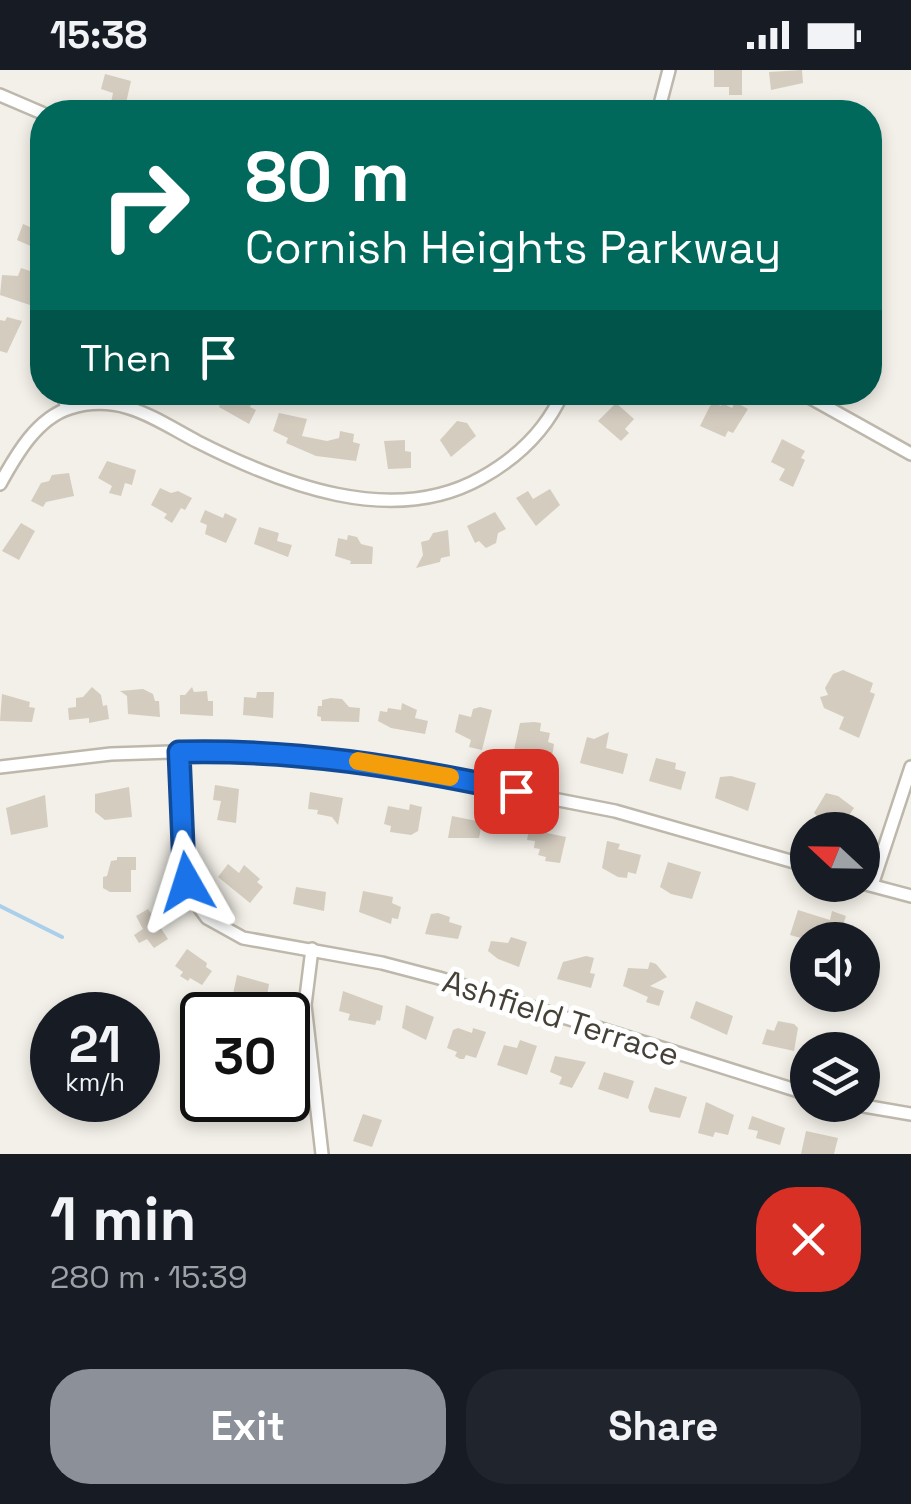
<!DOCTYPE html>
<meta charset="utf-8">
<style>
:root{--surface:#171b24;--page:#20242c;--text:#f1f3f6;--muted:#9ea1a6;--accent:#8c9099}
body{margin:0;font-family:"Space Grotesk",sans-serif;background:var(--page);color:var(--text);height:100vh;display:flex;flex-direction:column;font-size:38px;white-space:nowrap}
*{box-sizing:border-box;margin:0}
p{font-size:32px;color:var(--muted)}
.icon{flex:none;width:55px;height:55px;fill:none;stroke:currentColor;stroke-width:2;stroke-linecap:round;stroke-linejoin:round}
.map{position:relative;height:1084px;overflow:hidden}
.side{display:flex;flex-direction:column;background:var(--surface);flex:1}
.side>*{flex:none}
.hud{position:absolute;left:30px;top:30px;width:852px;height:305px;border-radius:40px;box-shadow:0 5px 15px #0003;background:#00695c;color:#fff;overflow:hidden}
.needle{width:65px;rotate:292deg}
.buttons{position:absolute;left:790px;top:742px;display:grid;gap:20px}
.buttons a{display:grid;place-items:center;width:90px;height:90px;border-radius:50%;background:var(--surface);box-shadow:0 5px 15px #0003;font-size:50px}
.speed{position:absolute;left:30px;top:922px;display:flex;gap:20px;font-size:50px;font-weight:700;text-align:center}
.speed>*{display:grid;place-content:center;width:130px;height:130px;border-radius:50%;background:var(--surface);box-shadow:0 5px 15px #0003;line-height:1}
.speed small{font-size:25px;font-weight:400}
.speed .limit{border:5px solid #111;border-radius:15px;background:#fff;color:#111}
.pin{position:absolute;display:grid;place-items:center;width:85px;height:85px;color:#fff;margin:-42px;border-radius:20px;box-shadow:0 5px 15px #0006}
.me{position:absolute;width:110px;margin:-55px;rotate:354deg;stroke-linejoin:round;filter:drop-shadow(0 0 8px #0008)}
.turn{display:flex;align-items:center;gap:35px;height:210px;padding:0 50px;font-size:45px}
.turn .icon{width:130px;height:130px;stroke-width:2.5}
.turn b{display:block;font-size:70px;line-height:85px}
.then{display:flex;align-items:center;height:95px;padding:0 50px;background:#0003;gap:20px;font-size:38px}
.round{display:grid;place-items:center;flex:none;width:105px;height:105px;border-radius:40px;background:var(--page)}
.overview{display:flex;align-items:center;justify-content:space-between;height:170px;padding:0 50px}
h1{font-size:60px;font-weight:800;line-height:75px}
.primary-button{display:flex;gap:20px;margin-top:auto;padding:20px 50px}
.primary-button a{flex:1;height:115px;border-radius:40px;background:var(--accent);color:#fff;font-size:40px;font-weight:800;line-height:115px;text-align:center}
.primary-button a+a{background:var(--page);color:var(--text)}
.status{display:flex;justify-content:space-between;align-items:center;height:70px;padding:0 50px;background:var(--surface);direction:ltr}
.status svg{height:28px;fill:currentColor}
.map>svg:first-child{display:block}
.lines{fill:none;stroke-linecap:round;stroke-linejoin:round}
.stream{stroke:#aacfeb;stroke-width:4}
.building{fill:#d4ccbf}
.minor-casing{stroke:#beb8ac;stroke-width:16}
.minor{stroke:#fff;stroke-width:11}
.route-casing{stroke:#114b97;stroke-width:25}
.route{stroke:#1a73e8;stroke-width:18}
.slow{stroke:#f59e0b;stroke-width:18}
.labels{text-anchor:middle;stroke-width:10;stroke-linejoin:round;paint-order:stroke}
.street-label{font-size:32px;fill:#464138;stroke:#fff}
</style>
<div class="status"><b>15:38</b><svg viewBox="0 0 49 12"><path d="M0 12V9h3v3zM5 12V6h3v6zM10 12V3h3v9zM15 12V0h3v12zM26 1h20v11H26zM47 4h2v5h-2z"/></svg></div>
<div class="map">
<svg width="911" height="1084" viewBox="0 0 911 1084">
<rect width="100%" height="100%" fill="#f3f0e9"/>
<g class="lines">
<polyline class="stream" points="0,836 62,867"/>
</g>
<g class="building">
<polygon points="714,0 742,0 742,25 729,25 729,17 714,17"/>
<polygon points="802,0 803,13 771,20 769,2"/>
<polygon points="105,4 131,11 124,42 109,42 113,23 101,19"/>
<polygon points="33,151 42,155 42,181 17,170 23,154 30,157"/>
<polygon points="21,198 36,203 30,221 34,222 30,235 0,225 2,205 18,206"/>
<polygon points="7,247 22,251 7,283 0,281 0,250 5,251"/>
<polygon points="225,322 256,322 250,337 256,340 249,354 219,337"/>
<polygon points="735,332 748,339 733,363 728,361 725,367 700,356 710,336 714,333 721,336 722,333 732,338"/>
<polygon points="616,333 634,349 625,359 629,363 621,371 598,351"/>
<polygon points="279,343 307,349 302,366 327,371 339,368 340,361 354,364 353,372 360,374 356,391 316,386 286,373 288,368 273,361"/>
<polygon points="457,351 467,353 476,366 451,387 440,370"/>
<polygon points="782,369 805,381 801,388 805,390 793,417 779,410 785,399 771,392"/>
<polygon points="405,370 405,381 411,382 411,398 388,399 384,371"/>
<polygon points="107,391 136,400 132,415 125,413 121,426 109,423 112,416 98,408"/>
<polygon points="69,403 74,426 46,432 43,437 31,431 41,413 49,411 52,405"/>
<polygon points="160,418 171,423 178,421 192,428 185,440 181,438 172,453 164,448 167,444 151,435"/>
<polygon points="550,419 560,435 536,456 516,428 528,421 533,429"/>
<polygon points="205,440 223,448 225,443 237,449 226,473 205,464 207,455 200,452"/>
<polygon points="495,442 506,459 498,463 496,473 486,478 479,471 475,473 467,456"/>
<polygon points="21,453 35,461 19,490 2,481"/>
<polygon points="259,457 279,463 277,471 292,475 288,487 254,474"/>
<polygon points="448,460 450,486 441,488 440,492 416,498 423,485 421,472 429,470 433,463"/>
<polygon points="348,465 357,467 361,474 373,477 372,494 350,494 351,491 335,486 338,468 347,470"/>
<polygon points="843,600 873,613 870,622 875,624 859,668 839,659 844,647 824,638 820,627 828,625 825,618 833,604"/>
<polygon points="92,617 101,625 103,636 107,635 109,649 89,653 89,648 69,650 68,638 76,637 76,628 83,627"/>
<polygon points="192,617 194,622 207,621 208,631 213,631 213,646 180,644 180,625 185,625"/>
<polygon points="143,619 153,624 155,631 159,631 160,647 128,644 127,626 120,621"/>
<polygon points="257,622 274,622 273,648 243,645 244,627 256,628"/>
<polygon points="2,624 30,632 29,637 35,638 32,652 0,651"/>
<polygon points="331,628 342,629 349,637 360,638 359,652 321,651 321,647 317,646 318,636 322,636 322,630"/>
<polygon points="402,633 417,640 415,648 428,651 425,664 391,658 378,651 380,641 387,642 388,638 401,640"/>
<polygon points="480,637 492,640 482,680 469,677 471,670 455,662 459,644 471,647 473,639"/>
<polygon points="534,652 541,653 540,661 550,663 548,672 554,674 551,693 514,680 520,653"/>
<polygon points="609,662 606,678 628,684 623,704 580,693 587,667 594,669"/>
<polygon points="656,688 676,693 675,699 686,702 681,720 649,711"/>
<polygon points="731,706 756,713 748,741 715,728 720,707"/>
<polygon points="215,715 239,719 236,753 217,750 221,731 213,730"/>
<polygon points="129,717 132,747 105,750 95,742 95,724"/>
<polygon points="310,722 343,728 338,755 332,747 317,744 318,740 308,739"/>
<polygon points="826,723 838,726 854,738 839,760 832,760 814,743"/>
<polygon points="45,725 48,757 11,765 6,738"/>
<polygon points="410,734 422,737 418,761 411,765 390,762 391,756 384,754 388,736 409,740"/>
<polygon points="452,746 482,752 479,768 448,768"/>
<polygon points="530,755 548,758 547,763 566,767 560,793 545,791 546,787 538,785 540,779 534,778 535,771 527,770"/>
<polygon points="607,771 620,774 618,779 641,785 636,804 628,802 627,808 618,807 602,798"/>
<polygon points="117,787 136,787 136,800 131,800 131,822 110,822 103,818 103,807 107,806 111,791 117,790"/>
<polygon points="668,792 701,802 692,829 671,824 660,817"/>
<polygon points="228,794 239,803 244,795 260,809 257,812 263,817 250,833 218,807"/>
<polygon points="296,817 326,822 324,841 293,834"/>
<polygon points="363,821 393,827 392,833 401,837 398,849 392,848 391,854 359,842"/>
<polygon points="148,839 168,869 154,878 147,869 139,873 134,865 143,859 136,846"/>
<polygon points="798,840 830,850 832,841 846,846 840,864 828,861 826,870 808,870 790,865"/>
<polygon points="438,843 450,847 449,852 462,856 458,869 425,864 431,844"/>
<polygon points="511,867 527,872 519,897 498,889 488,881 491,871 508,873"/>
<polygon points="187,879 207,893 206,897 212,901 202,915 190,908 188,911 180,906 183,902 175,896"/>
<polygon points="586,886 594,888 590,903 595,904 591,918 557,909 563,892"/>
<polygon points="650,892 656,894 667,907 650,916 664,921 659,936 646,932 648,927 623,916 628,898 648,899"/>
<polygon points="237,905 269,914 266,932 250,929 249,933 232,929"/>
<polygon points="343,921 383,936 380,951 377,950 375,955 348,950 350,944 339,941"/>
<polygon points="696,931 733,946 727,965 690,948"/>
<polygon points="406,935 434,947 426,970 402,958"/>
<polygon points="778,951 794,954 798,958 794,981 762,974 767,959 774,961"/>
<polygon points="458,958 472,963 473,958 486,962 476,988 466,985 464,989 460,989 455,986 457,982 447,978 453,960"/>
<polygon points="520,970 537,976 527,1005 497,995 504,975 517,978"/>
<polygon points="555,986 586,992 572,1018 559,1014 562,1007 550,1002"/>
<polygon points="604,1002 634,1011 628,1029 598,1019"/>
<polygon points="655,1017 687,1027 680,1048 650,1042 648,1037"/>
<polygon points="706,1032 734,1045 728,1065 715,1062 713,1067 698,1063"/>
<polygon points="363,1044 382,1050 372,1077 353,1071"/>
<polygon points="752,1046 785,1058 780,1075 756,1068 758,1061 748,1059"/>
<polygon points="806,1061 838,1068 834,1084 801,1084"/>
</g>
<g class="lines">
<defs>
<g id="minor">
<polyline points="0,25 42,43"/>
<polyline points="658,42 669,0"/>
<polyline points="62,322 67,338"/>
<polyline points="800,322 911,384"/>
<path d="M0,414c16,-29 37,-66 70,-76 51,-16 86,12 128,34 83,42 194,86 283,36 36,-20 65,-47 82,-86"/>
<polyline points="179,682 184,799 195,832 207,848 243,868 382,893 439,908 808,1024"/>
<polyline points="0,697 111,684 232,680 349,689 615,741 808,796"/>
<polyline points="862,813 911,826"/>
<polyline points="872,815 911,697"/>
<polyline points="312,879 305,935 322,1084"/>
<polyline points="858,1035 911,1044"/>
</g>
</defs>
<use href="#minor" class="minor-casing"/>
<use href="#minor" class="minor"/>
</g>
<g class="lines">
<defs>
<path id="route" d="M187,812l-3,-13 -5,-117c115,-3 225,15 337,39"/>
</defs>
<use href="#route" class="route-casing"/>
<use href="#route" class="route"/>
<polyline class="slow" points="358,691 450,707"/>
</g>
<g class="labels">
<g class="street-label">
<text transform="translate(561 948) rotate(18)" y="11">Ashfield Terrace</text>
</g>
</g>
</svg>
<div class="buttons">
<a><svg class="needle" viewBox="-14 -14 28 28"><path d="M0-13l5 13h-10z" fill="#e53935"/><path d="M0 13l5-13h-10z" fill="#9ea1a6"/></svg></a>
<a><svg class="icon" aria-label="sound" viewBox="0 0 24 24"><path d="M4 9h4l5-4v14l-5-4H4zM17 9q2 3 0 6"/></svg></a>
<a><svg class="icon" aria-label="layers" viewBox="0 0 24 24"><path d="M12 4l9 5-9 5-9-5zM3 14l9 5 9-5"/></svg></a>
</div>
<div class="speed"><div>21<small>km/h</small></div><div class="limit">30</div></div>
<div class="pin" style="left:516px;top:721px;background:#d93025"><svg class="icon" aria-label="arrive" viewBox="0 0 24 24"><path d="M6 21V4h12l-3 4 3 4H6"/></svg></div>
<svg class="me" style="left:187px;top:812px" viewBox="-20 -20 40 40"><path d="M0-17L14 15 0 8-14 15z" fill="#1a73e8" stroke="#fff" stroke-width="4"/></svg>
<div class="hud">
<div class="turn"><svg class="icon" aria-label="right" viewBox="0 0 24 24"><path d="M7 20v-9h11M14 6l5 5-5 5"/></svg><div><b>80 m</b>Cornish Heights Parkway</div></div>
<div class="then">Then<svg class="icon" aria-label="arrive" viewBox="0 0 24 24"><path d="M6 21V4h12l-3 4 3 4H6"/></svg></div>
</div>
</div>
<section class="side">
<div class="overview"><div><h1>1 min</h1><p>280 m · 15:39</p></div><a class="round" style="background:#d93025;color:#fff"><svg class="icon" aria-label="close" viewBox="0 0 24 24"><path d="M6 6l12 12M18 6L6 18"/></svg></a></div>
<div class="primary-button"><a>Exit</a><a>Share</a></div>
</section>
